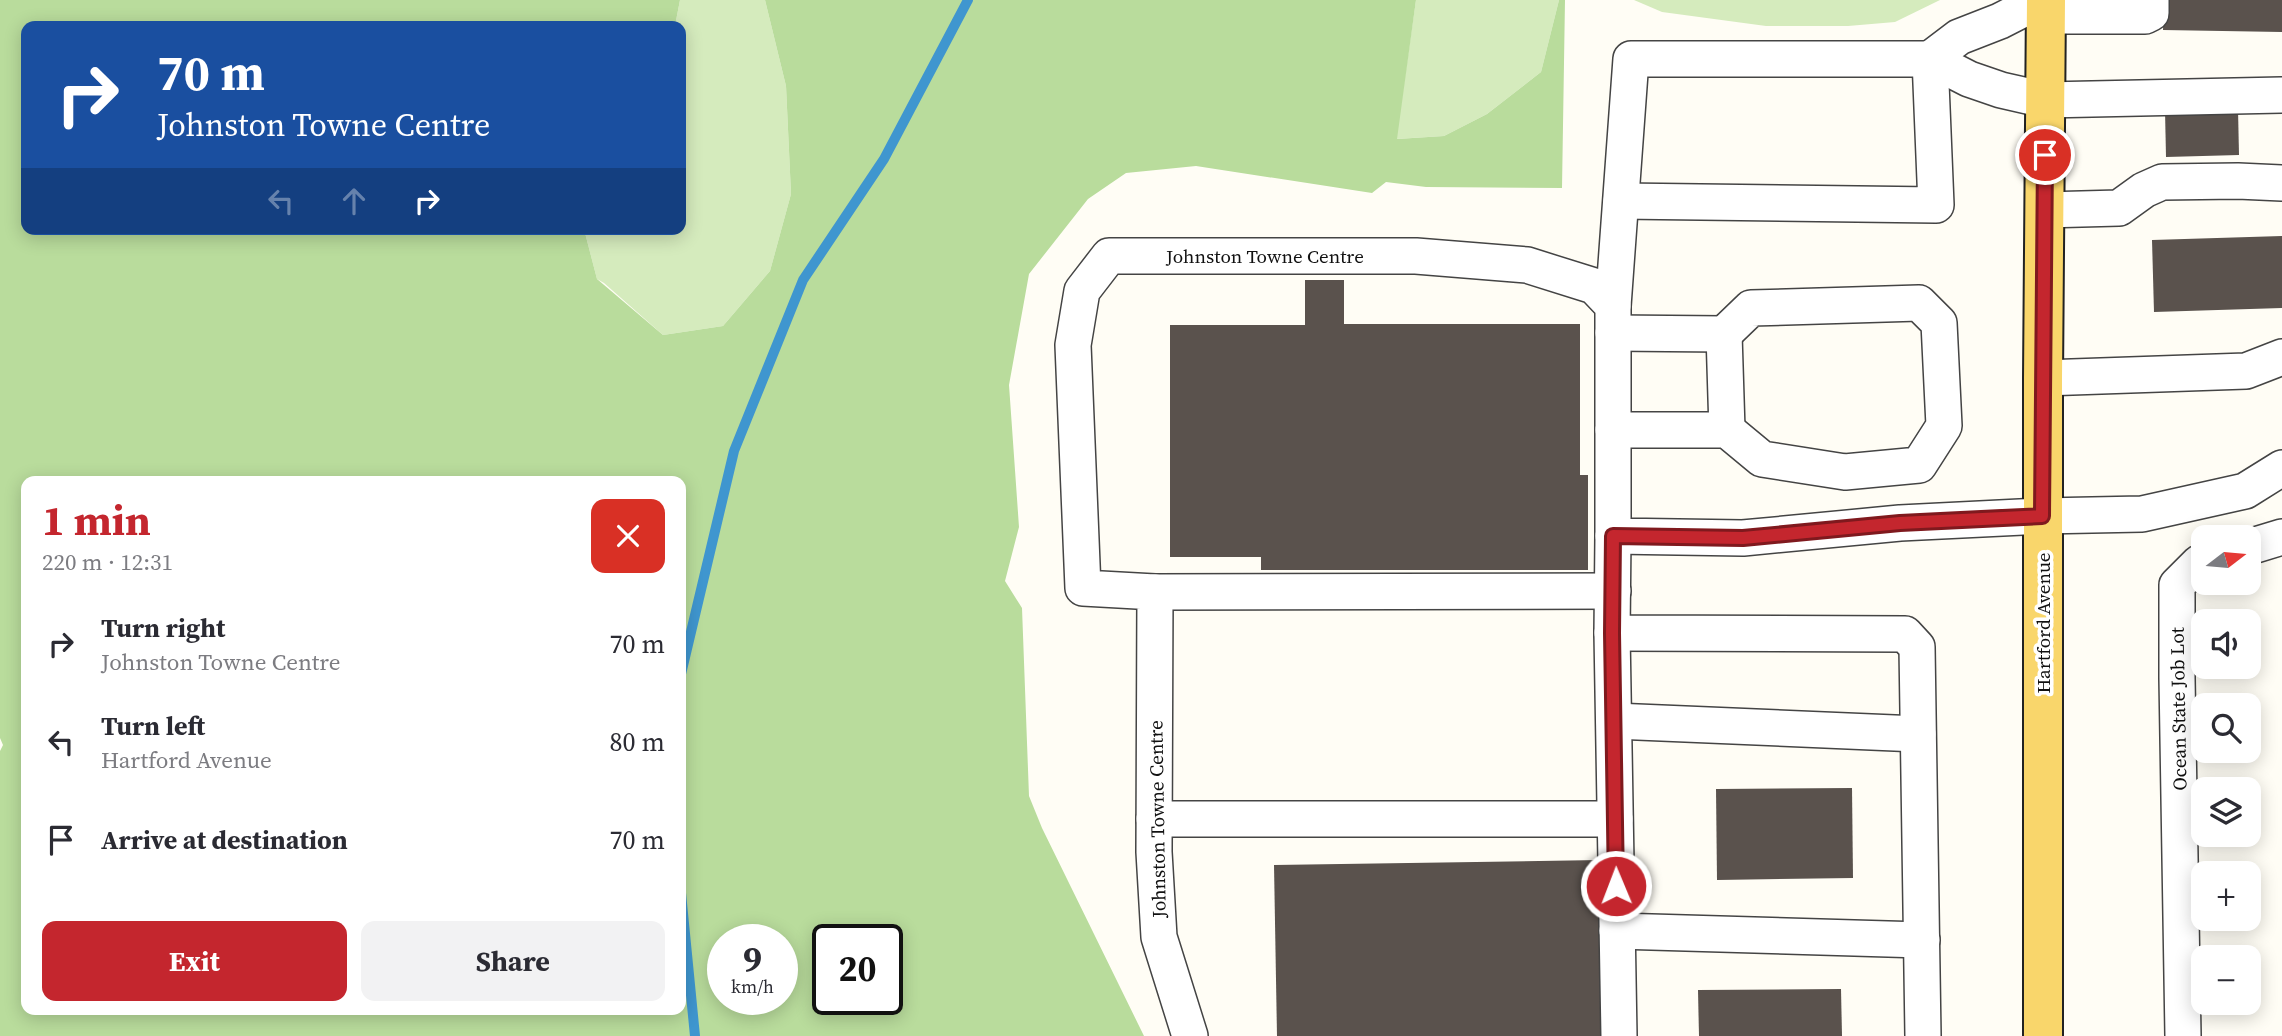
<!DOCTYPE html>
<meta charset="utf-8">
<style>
:root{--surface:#fff;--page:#f2f2f3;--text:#2b2b33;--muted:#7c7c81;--accent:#c4262e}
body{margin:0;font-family:"Source Serif 4",serif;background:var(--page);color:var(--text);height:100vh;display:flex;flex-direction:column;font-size:26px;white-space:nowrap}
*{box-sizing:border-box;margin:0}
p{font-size:23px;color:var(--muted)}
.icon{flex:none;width:38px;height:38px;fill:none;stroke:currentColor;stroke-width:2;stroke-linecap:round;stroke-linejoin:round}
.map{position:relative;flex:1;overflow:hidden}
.side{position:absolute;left:21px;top:476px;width:665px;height:539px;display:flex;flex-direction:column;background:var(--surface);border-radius:14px;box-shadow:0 4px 18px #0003}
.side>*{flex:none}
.top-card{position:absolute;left:21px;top:21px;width:665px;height:214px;border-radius:14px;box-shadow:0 4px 18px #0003;background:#1a4fa0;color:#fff;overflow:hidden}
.needle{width:46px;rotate:74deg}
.tools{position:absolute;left:2191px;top:525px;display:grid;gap:14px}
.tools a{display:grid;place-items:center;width:70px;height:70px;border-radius:14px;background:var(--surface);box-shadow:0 4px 18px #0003;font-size:35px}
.speed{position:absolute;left:707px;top:924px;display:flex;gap:14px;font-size:35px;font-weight:700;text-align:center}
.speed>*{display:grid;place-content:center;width:91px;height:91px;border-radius:50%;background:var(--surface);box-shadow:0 4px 18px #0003;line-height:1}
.speed small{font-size:18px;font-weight:400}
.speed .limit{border:4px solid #111;border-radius:10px;background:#fff;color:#111}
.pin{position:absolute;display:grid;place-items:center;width:60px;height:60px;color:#fff;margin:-30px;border:4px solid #fff;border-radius:50%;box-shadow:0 2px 7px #0007}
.me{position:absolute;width:77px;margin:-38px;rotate:359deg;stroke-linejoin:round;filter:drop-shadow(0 0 5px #0008)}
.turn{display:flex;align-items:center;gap:24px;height:147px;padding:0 21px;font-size:32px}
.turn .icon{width:91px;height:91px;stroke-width:2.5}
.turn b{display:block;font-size:49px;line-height:60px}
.lanes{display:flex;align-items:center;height:66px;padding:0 21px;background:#0003;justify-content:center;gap:35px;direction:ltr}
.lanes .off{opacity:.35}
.round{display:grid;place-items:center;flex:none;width:74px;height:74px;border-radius:14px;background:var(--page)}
.summary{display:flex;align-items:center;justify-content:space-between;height:119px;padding:0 21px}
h1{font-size:42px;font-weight:700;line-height:52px;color:var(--accent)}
.primary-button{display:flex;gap:14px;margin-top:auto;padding:14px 21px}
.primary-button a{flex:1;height:80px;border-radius:14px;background:var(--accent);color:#fff;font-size:28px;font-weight:700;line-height:80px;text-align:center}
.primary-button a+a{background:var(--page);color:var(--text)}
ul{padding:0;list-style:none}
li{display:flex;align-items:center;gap:21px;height:98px;padding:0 21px}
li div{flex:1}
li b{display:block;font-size:26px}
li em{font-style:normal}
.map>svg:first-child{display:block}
.green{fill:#d5ebbd}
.forest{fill:#b9dc9c;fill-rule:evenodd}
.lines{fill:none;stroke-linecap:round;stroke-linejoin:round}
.stream{stroke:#3f96cf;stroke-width:10}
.building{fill:#5a524d}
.minor-casing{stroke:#444;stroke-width:38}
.major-casing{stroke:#222;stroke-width:42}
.minor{stroke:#fff;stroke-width:35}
.major{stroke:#f9d66b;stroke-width:38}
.route-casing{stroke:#7f191e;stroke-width:18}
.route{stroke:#c4262e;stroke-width:12}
.labels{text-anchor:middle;stroke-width:7;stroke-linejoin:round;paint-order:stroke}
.street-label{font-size:19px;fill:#111;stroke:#fff}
</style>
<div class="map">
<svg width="2282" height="1036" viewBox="0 0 2282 1036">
<rect width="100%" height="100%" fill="#fffdf5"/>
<g class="green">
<polygon points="680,0 765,0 786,86 791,194 770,271 723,326 663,335 604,283 597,279 584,229 681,229 681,26 675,26"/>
<polygon points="1416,0 1559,0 1541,72 1487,114 1444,136 1396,139"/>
<polygon points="1634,0 1940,0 1895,22 1848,26 1766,26 1662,12"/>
</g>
<path class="forest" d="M0,0h680l-5,26h-649v203h558l13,50 66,56 60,-9 47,-55 21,-77 -5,-108 -21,-86h651l-19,139 47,-3 43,-22 54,-42 18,-72h6l-3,188 -136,-1 -40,-5 -14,11 -176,-27 -70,7 -38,26 -59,75 -20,111 10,142 -14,54 17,27 7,188 13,32 102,208h-1144v-285l3,-6 -3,-7zM681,481v529h-655v-529zM723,940h59v59h-59zM828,940h59v59h-59z"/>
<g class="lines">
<g class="stream">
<polyline points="681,674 734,451 803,280 884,159 968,0"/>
<polyline points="681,893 695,1036"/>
</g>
</g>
<g class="building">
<polygon points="2164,0 2282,0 2282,32 2163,30"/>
<polygon points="2238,109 2239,155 2166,157 2165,110"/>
<polygon points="2282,236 2282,308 2154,312 2152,240"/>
<polygon points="1305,280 1344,280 1344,324 1580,324 1580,475 1588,475 1588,570 1261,570 1261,557 1170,557 1170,325 1305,325"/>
<polygon points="1852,788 1853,878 1717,880 1716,789"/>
<polygon points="1600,860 1603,1036 1277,1036 1274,865"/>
<polygon points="1841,989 1842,1036 1699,1036 1698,990"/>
</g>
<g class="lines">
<defs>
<g id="minor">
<polyline points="2046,16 2145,16 2151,13 2151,0"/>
<polyline points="1930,59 1959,37 2000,21 2041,0"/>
<polyline points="1621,201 1936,205 1930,59"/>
<polyline points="2044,210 2119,208 2144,190 2162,182 2238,181 2282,183"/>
<polyline points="1613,306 1631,59 1930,59 1969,79 2001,90 2045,100 2282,95"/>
<polyline points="1613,333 1724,334 1751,308 1919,303 1939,323 1944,426 1919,465 1845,472 1762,459 1727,430 1613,430"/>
<polyline points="1724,334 1727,430"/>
<polyline points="2043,378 2246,371 2282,357"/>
<polyline points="1613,536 1612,633 1905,634 1917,647 1923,1036"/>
<polyline points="2249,547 2282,537"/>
<polyline points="1155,592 1613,591"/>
<polyline points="1612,633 1619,1036"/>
<polyline points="1614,721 1918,734"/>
<polyline points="1154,819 1615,819"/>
<polyline points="1617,931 1922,940"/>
<polyline points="1190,1036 1159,937 1154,852 1155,592 1083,588 1073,345 1082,291 1109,256 1416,256 1527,265 1594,286 1613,306 1613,536 1743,538 1900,523 2042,516 2142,514 2245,491 2282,468"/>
<polyline points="2183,1036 2177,678 2177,585 2199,563 2203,562"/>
</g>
<polyline id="major" points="2043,1036 2043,378 2046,0"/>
</defs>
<use href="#minor" class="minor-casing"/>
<use href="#major" class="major-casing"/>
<use href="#minor" class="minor"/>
<use href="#major" class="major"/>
</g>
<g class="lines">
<defs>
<polyline id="route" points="1616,886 1612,633 1613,536 1743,538 1900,523 2042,516 2045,155"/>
</defs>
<use href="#route" class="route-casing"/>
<use href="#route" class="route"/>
</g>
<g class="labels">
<g class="street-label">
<text x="1265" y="263">Johnston Towne Centre</text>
<text transform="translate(2043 623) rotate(-90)" y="7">Hartford Avenue</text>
<text transform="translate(2178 709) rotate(-91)" y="7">Ocean State Job Lot</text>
<text transform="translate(1157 819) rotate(-91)" y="7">Johnston Towne Centre</text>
</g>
</g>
</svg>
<div class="tools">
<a><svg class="needle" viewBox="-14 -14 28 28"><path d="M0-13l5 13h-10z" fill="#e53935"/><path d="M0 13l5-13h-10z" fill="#7c7c81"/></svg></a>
<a><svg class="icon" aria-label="sound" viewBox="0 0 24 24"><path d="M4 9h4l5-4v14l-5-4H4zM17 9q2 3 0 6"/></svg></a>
<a><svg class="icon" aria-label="search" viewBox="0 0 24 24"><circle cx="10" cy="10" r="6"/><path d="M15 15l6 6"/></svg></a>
<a><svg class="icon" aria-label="layers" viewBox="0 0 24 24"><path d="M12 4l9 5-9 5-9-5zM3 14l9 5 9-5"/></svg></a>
<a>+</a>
<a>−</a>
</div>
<div class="speed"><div>9<small>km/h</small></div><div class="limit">20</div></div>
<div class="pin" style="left:2045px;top:155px;background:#d93025"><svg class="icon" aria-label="arrive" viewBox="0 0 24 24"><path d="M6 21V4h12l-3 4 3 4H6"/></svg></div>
<svg class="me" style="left:1616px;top:886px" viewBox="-20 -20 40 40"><circle r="17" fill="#c4262e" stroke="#fff" stroke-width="3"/><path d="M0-11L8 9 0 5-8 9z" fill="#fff"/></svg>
<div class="top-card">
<div class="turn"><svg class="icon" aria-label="right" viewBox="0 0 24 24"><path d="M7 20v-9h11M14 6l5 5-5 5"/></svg><div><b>70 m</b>Johnston Towne Centre</div></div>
<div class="lanes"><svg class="icon off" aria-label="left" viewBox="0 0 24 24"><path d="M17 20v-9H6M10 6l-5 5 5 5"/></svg><svg class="icon off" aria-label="ahead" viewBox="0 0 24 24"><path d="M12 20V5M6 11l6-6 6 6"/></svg><svg class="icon" aria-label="right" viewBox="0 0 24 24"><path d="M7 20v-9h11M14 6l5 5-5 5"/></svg></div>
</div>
<section class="side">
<div class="summary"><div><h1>1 min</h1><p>220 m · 12:31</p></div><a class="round" style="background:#d93025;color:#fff"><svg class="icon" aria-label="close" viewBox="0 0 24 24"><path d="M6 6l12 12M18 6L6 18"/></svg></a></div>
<ul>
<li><svg class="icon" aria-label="right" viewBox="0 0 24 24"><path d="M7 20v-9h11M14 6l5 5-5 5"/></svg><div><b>Turn right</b><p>Johnston Towne Centre</p></div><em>70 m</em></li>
<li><svg class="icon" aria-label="left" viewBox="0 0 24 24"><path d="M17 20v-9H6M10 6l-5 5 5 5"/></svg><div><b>Turn left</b><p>Hartford Avenue</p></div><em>80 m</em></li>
<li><svg class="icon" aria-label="arrive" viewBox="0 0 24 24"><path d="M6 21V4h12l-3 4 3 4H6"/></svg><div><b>Arrive at destination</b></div><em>70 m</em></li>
</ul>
<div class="primary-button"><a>Exit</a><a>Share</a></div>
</section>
</div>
